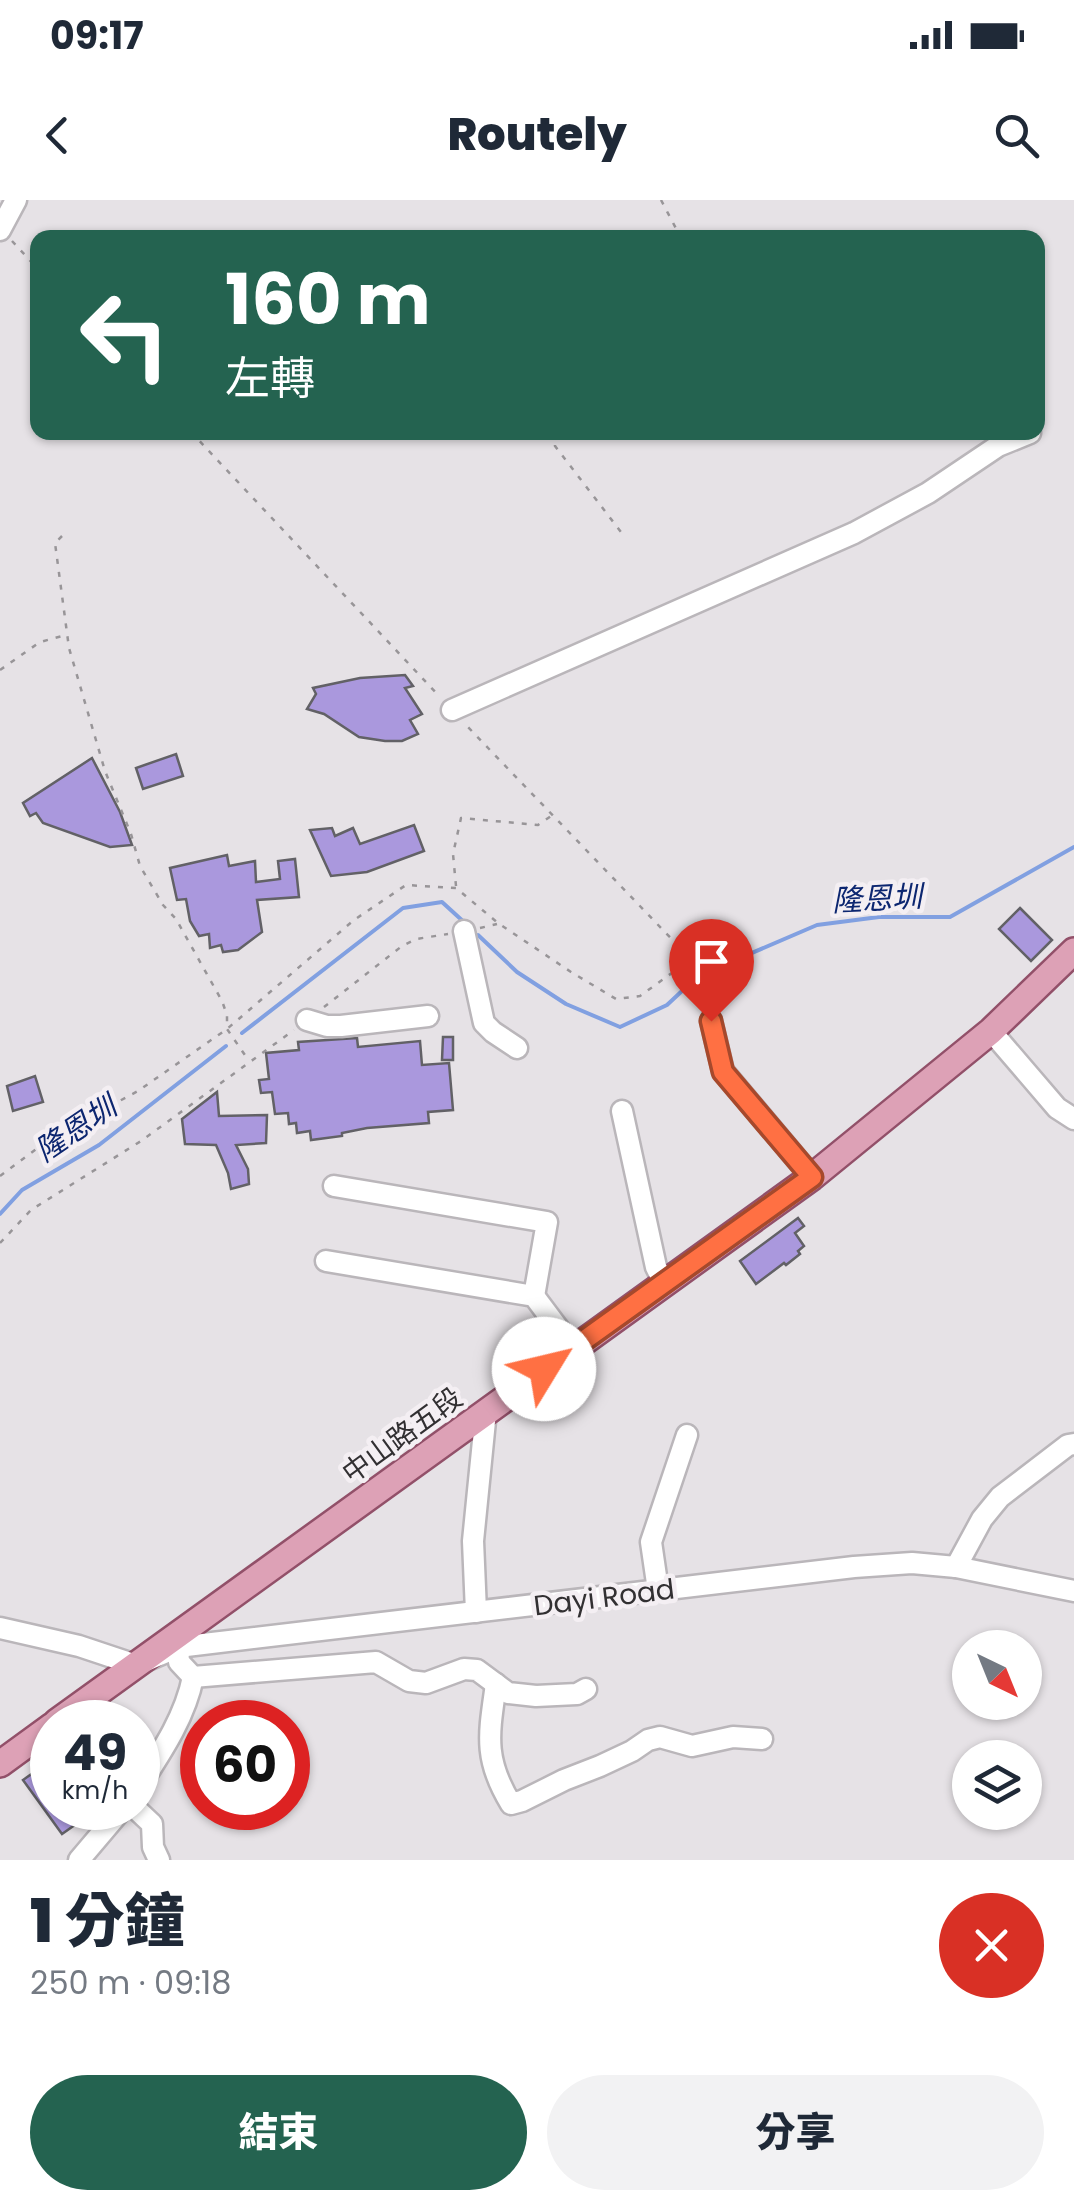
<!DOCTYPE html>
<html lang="zh-TW">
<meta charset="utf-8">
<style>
:root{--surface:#fff;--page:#f2f2f3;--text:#1f2937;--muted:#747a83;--accent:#246350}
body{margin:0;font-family:Poppins,"Noto Sans TC",sans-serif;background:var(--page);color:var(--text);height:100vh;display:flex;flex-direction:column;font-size:38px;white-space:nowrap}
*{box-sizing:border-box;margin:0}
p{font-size:32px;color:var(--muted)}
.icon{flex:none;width:55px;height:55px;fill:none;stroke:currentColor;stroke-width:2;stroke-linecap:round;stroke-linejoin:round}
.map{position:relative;height:1660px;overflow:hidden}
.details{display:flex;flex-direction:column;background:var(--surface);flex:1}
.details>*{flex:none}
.banner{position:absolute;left:30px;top:30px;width:1015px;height:210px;border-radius:20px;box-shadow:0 2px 8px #0004;background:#246350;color:#fff;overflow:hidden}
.needle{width:65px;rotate:137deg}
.fabs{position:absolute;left:952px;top:1430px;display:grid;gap:20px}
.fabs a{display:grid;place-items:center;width:90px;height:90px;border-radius:50%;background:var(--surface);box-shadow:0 2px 8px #0004;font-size:50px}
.speed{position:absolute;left:30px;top:1500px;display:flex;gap:20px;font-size:50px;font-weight:700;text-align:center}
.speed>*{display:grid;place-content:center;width:130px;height:130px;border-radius:50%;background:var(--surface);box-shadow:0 2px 8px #0004;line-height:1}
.speed small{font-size:25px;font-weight:400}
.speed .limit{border:15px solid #d22;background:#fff;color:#111}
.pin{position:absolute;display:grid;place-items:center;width:85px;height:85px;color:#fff;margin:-102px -42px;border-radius:50% 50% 50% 0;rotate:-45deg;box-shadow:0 0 10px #0007}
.pin .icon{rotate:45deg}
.me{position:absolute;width:110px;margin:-55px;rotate:54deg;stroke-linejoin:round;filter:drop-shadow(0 0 8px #0008)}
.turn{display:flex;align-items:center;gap:35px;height:210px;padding:0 30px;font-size:45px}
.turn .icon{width:130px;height:130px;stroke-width:2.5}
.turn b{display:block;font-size:70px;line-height:85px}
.round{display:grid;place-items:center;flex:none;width:105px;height:105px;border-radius:52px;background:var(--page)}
.overview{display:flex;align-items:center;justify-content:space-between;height:170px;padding:0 30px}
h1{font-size:60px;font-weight:800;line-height:75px}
.button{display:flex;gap:20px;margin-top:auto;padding:20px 30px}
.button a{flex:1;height:115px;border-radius:60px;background:var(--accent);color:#fff;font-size:40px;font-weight:800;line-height:115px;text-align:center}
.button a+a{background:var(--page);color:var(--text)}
.status{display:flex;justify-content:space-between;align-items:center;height:70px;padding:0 50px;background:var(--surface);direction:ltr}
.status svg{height:28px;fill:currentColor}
header{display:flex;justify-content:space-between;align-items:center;height:130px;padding:0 30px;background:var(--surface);font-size:45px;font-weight:800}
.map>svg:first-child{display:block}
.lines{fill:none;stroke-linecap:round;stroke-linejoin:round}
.stream{stroke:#81a0e1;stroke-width:4}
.building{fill:#aa98dd;stroke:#626166;stroke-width:2.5}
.minor-casing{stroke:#bab6ba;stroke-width:25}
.major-casing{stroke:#925069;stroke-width:30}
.path{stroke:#989598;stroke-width:2.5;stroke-dasharray:5 8;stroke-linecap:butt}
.minor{stroke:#fff;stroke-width:20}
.major{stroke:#dda1b6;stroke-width:25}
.route-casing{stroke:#a6492c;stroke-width:25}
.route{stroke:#ff7043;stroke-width:18}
.labels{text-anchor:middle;stroke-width:9;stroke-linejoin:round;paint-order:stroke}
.street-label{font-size:28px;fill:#323032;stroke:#f4eff3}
.water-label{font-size:30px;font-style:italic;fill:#0c2670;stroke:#f4eff3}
</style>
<div class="status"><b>09:17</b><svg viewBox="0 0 49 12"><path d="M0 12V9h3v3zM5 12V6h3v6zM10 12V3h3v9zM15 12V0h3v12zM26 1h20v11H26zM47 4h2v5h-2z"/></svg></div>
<header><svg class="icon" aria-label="back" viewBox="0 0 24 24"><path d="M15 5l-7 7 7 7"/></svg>Routely<svg class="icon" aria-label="search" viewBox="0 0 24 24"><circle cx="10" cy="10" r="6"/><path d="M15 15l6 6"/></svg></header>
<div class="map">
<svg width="1074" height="1660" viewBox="0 0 1074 1660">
<rect width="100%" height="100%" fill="#e6e2e6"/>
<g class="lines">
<g class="stream">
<polyline points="478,735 517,772 566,804 620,827 667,805 698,776 817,725 879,717 950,717 1074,647"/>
<polyline points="242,833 403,708 442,702 465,723"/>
<polyline points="0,1014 22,990 99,945 226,846"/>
</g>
</g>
<g class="building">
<polygon points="405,475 413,486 405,488 422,514 410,520 418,534 402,541 385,541 359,537 324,514 307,509 316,494 313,488 360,478"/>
<polygon points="176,554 183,576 143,589 136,568"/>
<polygon points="92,558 120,612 132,645 110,647 43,623 36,613 30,616 23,603"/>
<polygon points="414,625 424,651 367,672 331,676 310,630 332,628 335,636 353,628 360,644"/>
<polygon points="227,655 229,666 255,661 256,682 280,679 278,661 295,659 299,697 257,700 262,732 238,750 223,752 221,745 210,748 209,734 199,736 190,721 186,699 177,700 170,668"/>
<polygon points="1020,708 1052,740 1031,761 999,729"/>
<polygon points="443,837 453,837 453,860 442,860"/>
<polygon points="357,838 358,847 420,841 422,865 449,863 453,910 428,912 429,923 367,928 342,933 342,936 311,940 310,931 297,933 296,923 289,924 288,913 275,914 272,892 261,893 259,880 269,879 266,853 299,850 298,842"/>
<polygon points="35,876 43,902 13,911 7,886"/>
<polygon points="217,892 219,916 267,915 266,943 236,945 248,969 249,984 231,989 228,973 216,945 185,944 182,919"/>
<polygon points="798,1018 804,1026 795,1033 804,1046 798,1051 800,1054 786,1065 784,1063 756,1084 740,1061"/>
<polygon points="44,1565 52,1577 52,1608 68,1608 79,1622 62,1634 23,1580"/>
</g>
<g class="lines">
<defs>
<g id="minor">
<polyline points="0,30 16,0"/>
<polyline points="452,510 854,333 928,293 998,246 1030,233"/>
<polyline points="464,731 484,823 493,832 517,848"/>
<polyline points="307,820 327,826 341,826 428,816"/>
<polyline points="711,821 723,871 812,977"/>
<polyline points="991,831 1057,908 1074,919"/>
<polyline points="622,911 656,1067 664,1083"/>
<polyline points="334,986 547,1022 534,1096"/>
<polyline points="326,1061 534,1096 573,1148"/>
<polyline points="956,1367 982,1319 1000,1297 1068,1245 1074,1244"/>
<polyline points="658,1390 651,1342 687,1235"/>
<polyline points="476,1412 473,1341 486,1211"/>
<polyline points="0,1428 79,1446 136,1465 178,1447 854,1367 912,1363 956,1367 1074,1391"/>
<polyline points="193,1477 376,1462 409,1481 426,1483 464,1469 477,1470 508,1493 536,1496 577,1494 586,1489"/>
<path d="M496,1484c-7,50 -13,74 15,120l11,-3 42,-21 36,-14 32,-15 16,-11 12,-3 32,9 41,-9 29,2"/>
<path d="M138,1588c22,-34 47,-70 55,-111l-14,-15 -1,-15"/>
<polyline points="135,1608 152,1624 153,1647 159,1660"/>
<polyline points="79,1660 123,1608"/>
</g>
<g id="major">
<polyline points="57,1522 812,977 991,831 1074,751"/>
<polyline points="0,1564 52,1526"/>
</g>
</defs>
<use href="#minor" class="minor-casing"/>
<use href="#major" class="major-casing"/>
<g class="path">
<polyline points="661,0 681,38"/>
<polyline points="12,41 38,69"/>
<polyline points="191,232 440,497"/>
<polyline points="555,232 555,246 621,332"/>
<polyline points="62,336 55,343 69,448 105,571 131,634 140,666 163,705 176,719 222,801 227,815 227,829 249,861"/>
<polyline points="0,470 40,442 66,435"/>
<polyline points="456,686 453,654 461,618 538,625 551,616"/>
<polyline points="480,728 497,724"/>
<polyline points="324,807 402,746 416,739 448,734"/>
<polyline points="0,976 51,938 138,891 227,829 354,720 406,685 456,688 498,723 571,772 616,799 640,796 676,770 687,755 466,525"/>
<polyline points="0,1043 31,1010 141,941 294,830"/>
</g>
<use href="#minor" class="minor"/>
<use href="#major" class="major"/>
</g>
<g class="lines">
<defs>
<polyline id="route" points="544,1169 812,977 723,872 711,821"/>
</defs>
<use href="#route" class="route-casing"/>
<use href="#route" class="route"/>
</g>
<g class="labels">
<g class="street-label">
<text transform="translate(402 1235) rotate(-36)" y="10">中山路五段</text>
<text transform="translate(604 1397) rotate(-7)" y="10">Dayi Road</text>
</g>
<g class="water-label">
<text transform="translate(877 699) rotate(-3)" y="10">隆恩圳</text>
<text transform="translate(76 929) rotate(-34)" y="10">隆恩圳</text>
</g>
</g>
</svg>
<div class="fabs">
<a><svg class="needle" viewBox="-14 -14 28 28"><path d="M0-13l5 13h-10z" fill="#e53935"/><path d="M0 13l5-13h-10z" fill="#747a83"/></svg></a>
<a><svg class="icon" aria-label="layers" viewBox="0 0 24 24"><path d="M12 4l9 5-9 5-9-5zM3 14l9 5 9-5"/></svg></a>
</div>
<div class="speed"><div>49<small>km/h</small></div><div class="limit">60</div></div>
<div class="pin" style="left:711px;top:821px;background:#d93025"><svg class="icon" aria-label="arrive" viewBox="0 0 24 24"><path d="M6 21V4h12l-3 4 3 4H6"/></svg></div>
<svg class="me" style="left:544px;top:1169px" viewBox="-20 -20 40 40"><circle r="19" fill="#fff"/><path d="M0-13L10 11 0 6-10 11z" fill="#ff7043"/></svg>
<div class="banner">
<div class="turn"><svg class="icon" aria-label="left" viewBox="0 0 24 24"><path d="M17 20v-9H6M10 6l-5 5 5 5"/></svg><div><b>160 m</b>左轉</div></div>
</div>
</div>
<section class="details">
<div class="overview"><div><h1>1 分鐘</h1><p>250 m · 09:18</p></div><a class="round" style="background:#d93025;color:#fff"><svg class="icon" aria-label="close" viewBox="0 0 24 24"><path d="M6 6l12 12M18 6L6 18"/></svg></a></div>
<div class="button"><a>結束</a><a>分享</a></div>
</section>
